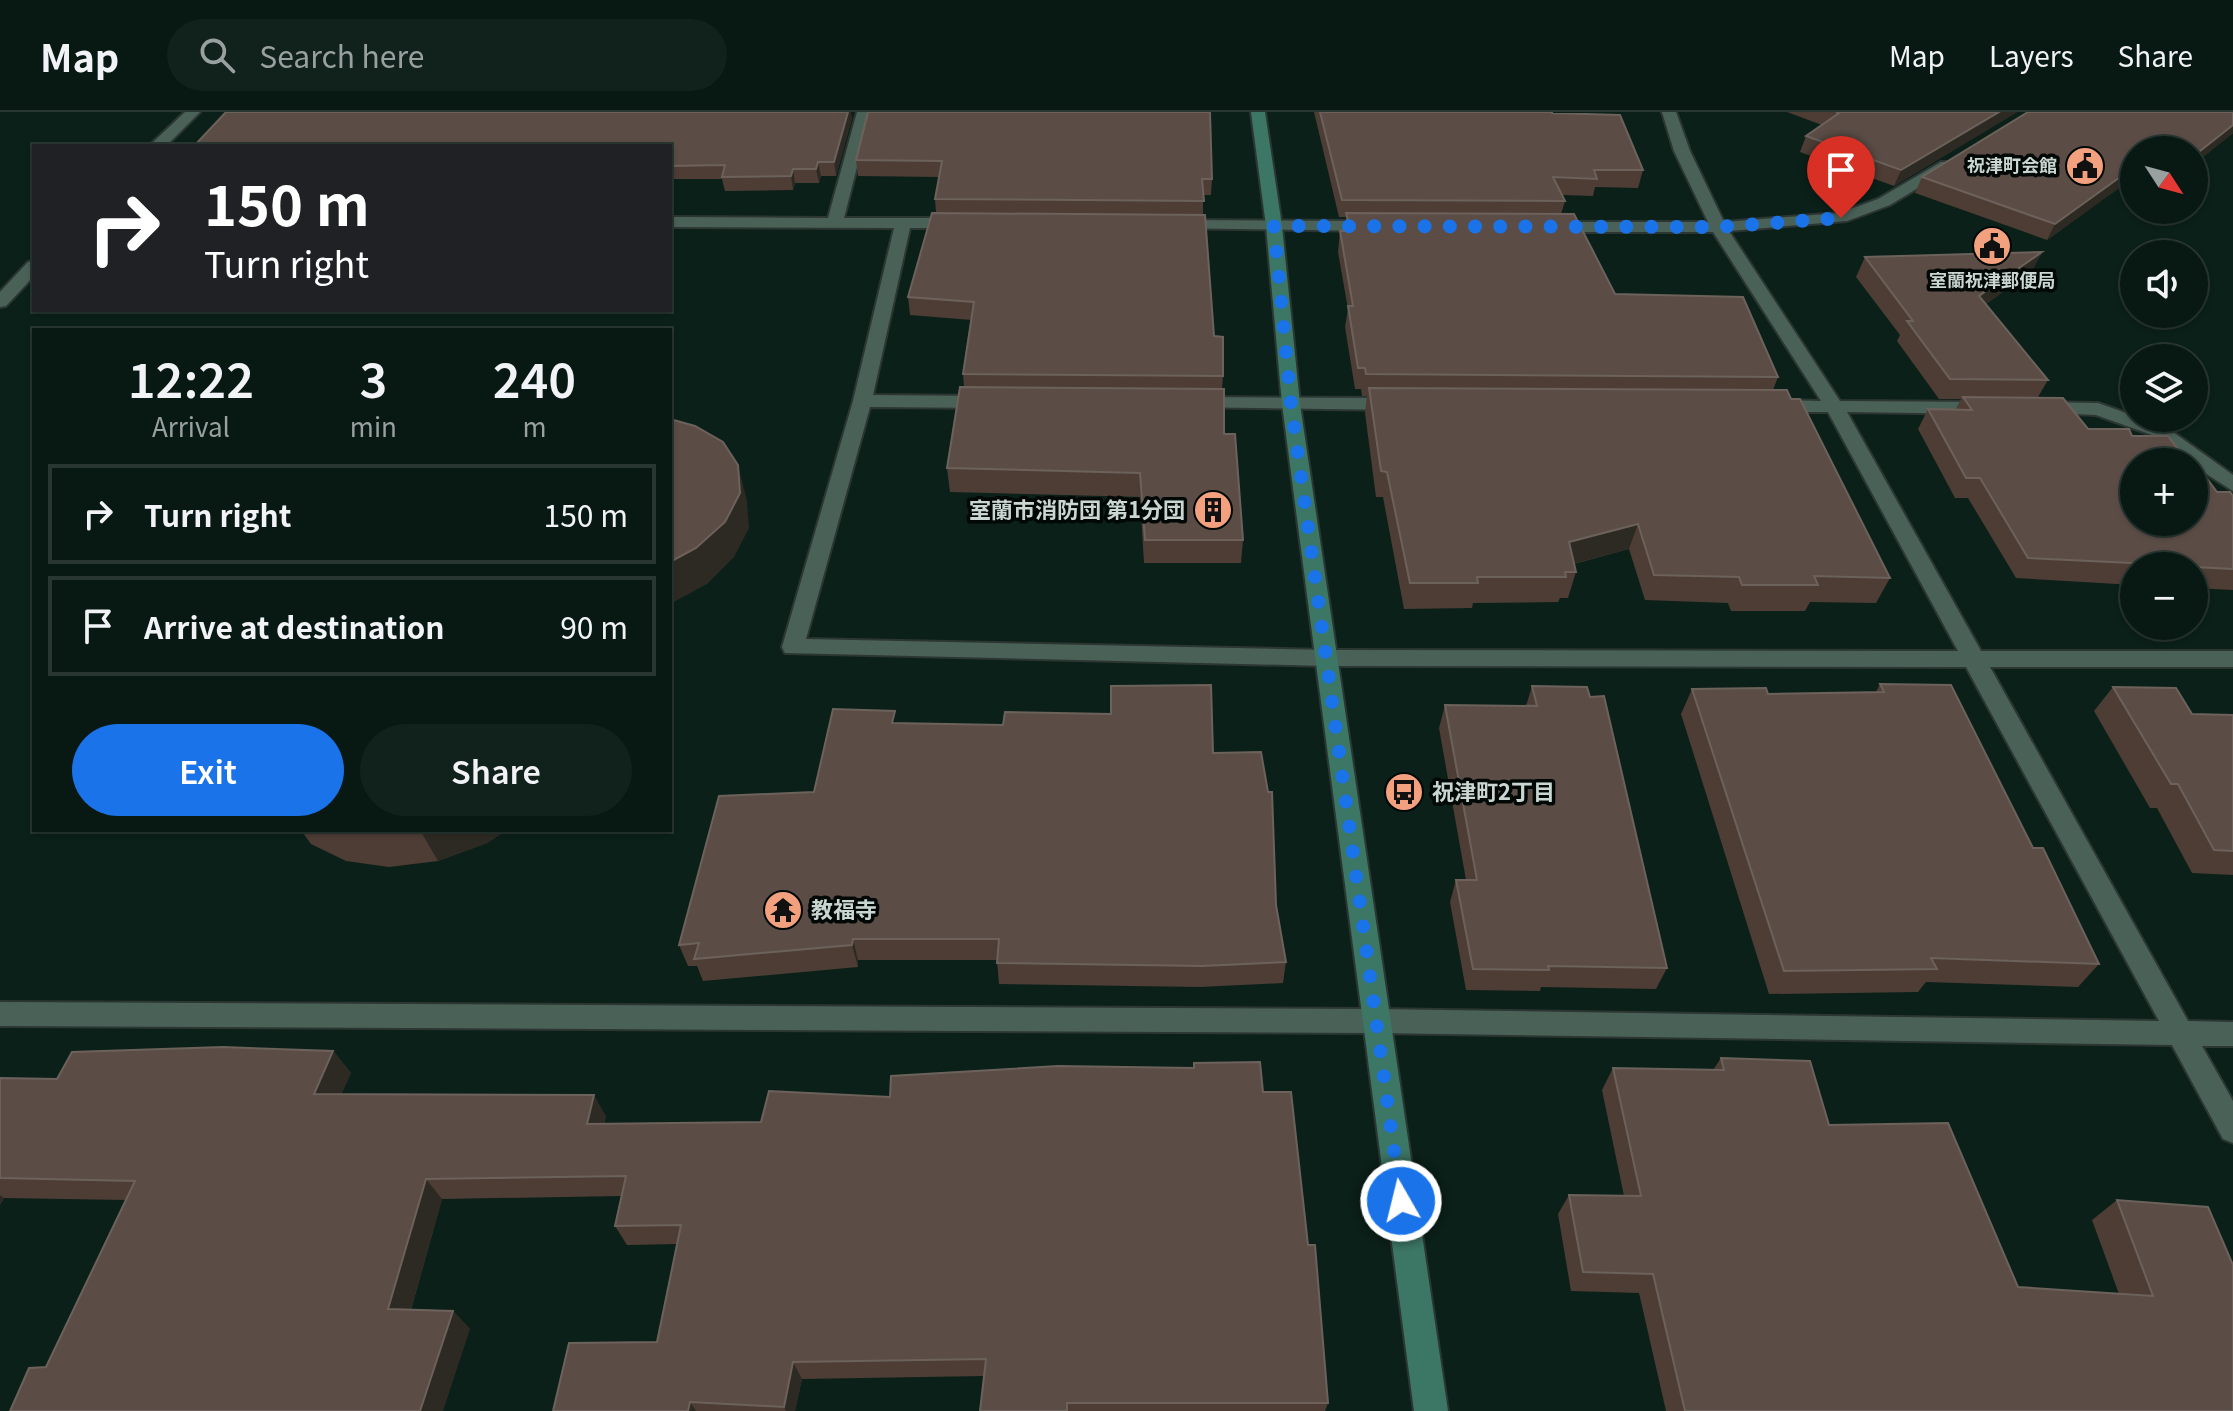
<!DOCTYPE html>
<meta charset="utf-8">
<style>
:root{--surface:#081813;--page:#11211c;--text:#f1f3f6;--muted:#98a0a0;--line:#293733;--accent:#1a73e8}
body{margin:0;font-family:Georgia,"Noto Sans JP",serif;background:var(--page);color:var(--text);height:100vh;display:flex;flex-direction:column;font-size:30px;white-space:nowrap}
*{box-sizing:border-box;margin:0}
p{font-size:26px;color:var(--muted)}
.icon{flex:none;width:44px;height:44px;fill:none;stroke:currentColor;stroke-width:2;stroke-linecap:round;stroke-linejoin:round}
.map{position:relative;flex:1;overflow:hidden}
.drawer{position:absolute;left:32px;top:216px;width:640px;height:504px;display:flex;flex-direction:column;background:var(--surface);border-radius:0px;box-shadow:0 2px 6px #0004,0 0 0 2px var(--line)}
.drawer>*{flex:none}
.hud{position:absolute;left:32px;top:32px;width:640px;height:168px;border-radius:0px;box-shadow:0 2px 6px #0004,0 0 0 2px var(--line);background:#202124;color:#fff;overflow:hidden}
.needle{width:52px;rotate:126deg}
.controls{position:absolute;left:2120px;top:24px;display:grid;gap:16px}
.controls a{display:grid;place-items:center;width:88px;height:88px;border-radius:50%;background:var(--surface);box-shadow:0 2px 6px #0004,0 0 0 2px var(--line);font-size:40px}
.pin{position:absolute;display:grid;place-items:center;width:68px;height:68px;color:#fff;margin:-82px -34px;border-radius:50% 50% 50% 0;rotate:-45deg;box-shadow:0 0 8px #0007}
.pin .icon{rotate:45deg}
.me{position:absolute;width:88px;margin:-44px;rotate:352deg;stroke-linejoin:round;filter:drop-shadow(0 0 6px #0008)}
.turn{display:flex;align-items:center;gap:28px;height:168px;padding:0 40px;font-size:36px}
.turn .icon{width:104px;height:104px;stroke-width:2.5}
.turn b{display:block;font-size:56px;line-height:68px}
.eta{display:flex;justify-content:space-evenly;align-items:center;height:136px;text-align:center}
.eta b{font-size:48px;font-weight:600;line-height:56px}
.action{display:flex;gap:16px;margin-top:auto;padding:16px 40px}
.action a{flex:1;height:92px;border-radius:48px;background:var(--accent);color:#fff;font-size:32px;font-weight:600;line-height:92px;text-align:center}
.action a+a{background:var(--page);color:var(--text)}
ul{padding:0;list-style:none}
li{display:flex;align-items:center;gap:24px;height:100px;margin:0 16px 12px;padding:0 24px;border:4px solid var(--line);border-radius:0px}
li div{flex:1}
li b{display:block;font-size:30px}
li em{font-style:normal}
header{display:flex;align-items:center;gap:48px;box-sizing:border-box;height:112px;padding:0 40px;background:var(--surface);border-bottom:2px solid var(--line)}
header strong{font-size:38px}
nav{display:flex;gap:44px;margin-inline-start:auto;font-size:28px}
.search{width:560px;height:72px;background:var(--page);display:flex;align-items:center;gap:20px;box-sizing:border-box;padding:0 28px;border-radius:44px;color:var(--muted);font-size:30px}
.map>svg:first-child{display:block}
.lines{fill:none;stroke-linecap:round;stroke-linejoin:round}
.street-casing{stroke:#2c3632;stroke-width:4}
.secondary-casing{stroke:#2c3632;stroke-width:4}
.street{fill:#4a6158;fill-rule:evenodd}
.secondary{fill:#3c7665;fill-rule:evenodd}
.wall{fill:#4d3d35}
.shaded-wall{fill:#2d2a23}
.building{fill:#5b4d46;stroke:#6c625b;stroke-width:2;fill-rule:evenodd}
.route{stroke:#1a73e8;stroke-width:14;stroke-dasharray:0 25.2}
.labels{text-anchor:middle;stroke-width:7;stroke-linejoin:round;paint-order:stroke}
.far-poi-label{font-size:18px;font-weight:bold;fill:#c9d6d1;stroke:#020805;text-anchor:end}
.poi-label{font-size:22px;font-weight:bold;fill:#c9d6d1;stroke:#020805;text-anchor:start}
</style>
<header>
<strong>Map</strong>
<div class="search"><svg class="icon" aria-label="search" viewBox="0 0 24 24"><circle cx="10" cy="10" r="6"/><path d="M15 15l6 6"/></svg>Search here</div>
<nav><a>Map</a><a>Layers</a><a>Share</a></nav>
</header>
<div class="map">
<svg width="2233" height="1299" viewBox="0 0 2233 1299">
<rect width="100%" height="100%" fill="#0b2019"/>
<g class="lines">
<defs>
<g id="street">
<polygon points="185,0 200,0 166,34 149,34"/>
<polygon points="857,0 871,0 844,106 960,106 968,111 960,116 910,116 873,283 987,284 996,290 987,296 870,295 806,527 1328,538 1958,539 1828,300 1772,300 1763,294 1772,288 1821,289 1713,120 1548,120 1540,115 1548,110 1708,110 1674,39 1662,0 1676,0 1690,39 1724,110 1839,101 1878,87 1941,50 1951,50 1951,56 1890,93 1847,109 1729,119 1840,289 1987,290 1996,296 1987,302 1847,300 1981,539 2233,539 2233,555 1990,555 2188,909 2233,910 2233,934 2202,934 2233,989 2233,1031 2223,1027 2172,933 1376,921 0,914 0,890 1376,897 2159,909 1966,555 1328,554 785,541 782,535 853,289 894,116 670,115 670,105 828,106"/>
<polygon points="1172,108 1376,109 1384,114 1376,119 1166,116 1166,110"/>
<polygon points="34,149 34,164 6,194 0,195 0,180 28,150"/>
<polygon points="1192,285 1399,286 1408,292 1399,298 1185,295 1183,291 1185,287"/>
<polygon points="2040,290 2098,291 2166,315 2233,363 2233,379 2194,354 2194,350 2189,350 2152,323 2096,303 2033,300 2031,296 2033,292"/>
</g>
<polygon id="secondary" points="1251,0 1265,0 1282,114 1300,292 1448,1299 1414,1299 1282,292 1266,114"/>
</defs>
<use href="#street" class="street-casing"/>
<use href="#secondary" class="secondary-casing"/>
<use href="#street" class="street"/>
<use href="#secondary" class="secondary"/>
</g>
<g class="wall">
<polygon points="868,0 1212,67 1211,83 1203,83 1203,103 1214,224 1223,264 1222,277 1224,322 1243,428 1241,451 1144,451 1140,385 950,380 947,356 964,275 963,262 972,208 910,203 908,185 936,101 935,87 939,65 858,64 856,48"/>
<polygon points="1314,0 1552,0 1643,58 1638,76 1595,75 1593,84 1562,83 1565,89 1561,102 1615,182 1778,265 1773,278 1791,287 1890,466 1876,491 1810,490 1805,499 1731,499 1728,491 1645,488 1629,437 1574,452 1576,460 1568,486 1560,486 1558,490 1473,491 1472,496 1404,497 1383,385 1376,385 1365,301 1367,284 1362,284 1361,277 1355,277 1345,215 1348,197 1338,140 1340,119 1344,119 1346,105 1339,105"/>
<polygon points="1787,0 2017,0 1894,74 1800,40 1806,24 1822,13"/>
<polygon points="2233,0 2233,21 2194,52 2194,38 2134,38 2134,65 2047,128 1915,81 1922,65"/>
<polygon points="852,6 836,64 821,64 819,71 795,71 793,78 725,79 722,67 670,67 670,34"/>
<polygon points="2042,140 2032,159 1986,192 2048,268 2038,285 2088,317 2132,324 2184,345 2217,380 2233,384 2233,478 2194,476 2194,454 2134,454 2134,473 2016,466 1968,386 1955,386 1918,317 1928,297 1956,297 1961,287 1939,287 1897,229 1900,223 1856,165 1865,145"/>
<polygon points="1880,572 2033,736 2099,852 2078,875 1926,870 1918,880 1769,882 1681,602 1692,577 1768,582 1876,580"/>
<polygon points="1532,574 1667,856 1656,877 1541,875 1540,879 1466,878 1450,790 1456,768 1466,768 1439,616 1445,593 1526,594"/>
<polygon points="2113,575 2192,602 2233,603 2233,763 2192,761 2157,696 2150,696 2094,599"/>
<polygon points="897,611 1213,641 1276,793 1286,850 1283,871 1200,875 999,872 997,848 858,848 858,855 703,869 697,854 688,854 679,833 814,680"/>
<polygon points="301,718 507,718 487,731 438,749 389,755 346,749 311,732"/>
<polygon points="333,939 351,961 341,982 606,1004 604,1012 761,1010 890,985 1193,956 1194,951 1263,980 1308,1133 1328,1291 1325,1299 980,1299 984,1264 802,1267 795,1299 553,1299 657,1230 677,1132 627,1133 615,1114 622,1084 442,1087 411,1198 453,1199 470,1217 46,1255 126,1088 4,1086 0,1093 0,966 57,967"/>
<polygon points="1721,946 1829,1013 2018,1175 2119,1182 2092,1108 2117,1088 2233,1299 1666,1299 1639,1181 1571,1179 1558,1102 1569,1083 1624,1084 1602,978 1613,956 1713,958"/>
</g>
<g class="shaded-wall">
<polygon points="848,0 851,0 852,6 836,64 834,50"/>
<polygon points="1999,0 2017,0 1894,74 1901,58"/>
<polygon points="2233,13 2233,21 2194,52 2195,43"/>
<polygon points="818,50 821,64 819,71 816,57"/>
<polygon points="2134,55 2134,65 2047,128 2055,112"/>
<polygon points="793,57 795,71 793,78 791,64"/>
<polygon points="2042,140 2032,159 1969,204 1979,184"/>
<polygon points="738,353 747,389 749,416 734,445 707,472 670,492 670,450"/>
<polygon points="1638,412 1629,437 1561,455 1569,430"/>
<polygon points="420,718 507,718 487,731 438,749"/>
<polygon points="853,827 858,848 858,855 852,833"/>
<polygon points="333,939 351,961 332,1003 314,982"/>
<polygon points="594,983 606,1004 599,1033 587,1012"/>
<polygon points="426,1067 442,1087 406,1215 388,1197"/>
<polygon points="0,1083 4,1086 0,1093"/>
<polygon points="453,1199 470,1217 443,1299 420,1299"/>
<polygon points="793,1250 802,1267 795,1299 786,1299 784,1295"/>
<polygon points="690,1290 696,1299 688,1299"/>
</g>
<g class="building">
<polygon points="226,0 848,0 834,50 818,50 816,57 793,57 791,64 722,65 725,53 670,54 670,34 194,34"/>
<polygon points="868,0 1210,0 1212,67 1202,67 1204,89 935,87 942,49 856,48"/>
<polygon points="1320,0 1552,0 1552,1 1620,3 1643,58 1594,58 1597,67 1553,65 1565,89 1342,88"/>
<polygon points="1836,0 1999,0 1901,58 1806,24 1839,1"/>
<polygon points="2028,0 2233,0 2233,13 2195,43 2194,38 2180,38 2165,33 2158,38 2134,38 2134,55 2055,112 1922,65"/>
<polygon points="932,101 1205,103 1214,224 1223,225 1223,264 963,262 974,190 908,185"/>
<polygon points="1346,101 1574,102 1615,182 1743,185 1778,265 1366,262 1365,256 1358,256 1348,194 1353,194 1340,119 1351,119"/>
<polygon points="2042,140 1979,184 2048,268 1950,267 1907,209 1913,209 1865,145"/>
<polygon points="960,275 1224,277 1224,322 1235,322 1243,428 1145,428 1140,361 947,356"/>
<polygon points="1369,276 1787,278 1791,287 1800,287 1890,466 1814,464 1818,473 1742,473 1739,465 1654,463 1638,412 1569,430 1576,460 1565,460 1566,465 1477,465 1478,471 1410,471 1387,360 1381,359"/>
<path d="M1963,285l100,1 25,31h41l3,7h36l16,21h7l26,35h13l3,4v73l-39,-2v-1l-166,-8 -48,-80h-14l-38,-69 44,1zM2134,350h60v60h-60z"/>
<polygon points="670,307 695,314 723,330 738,353 740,381 725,410 696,436 670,450"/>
<polygon points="1880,572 1951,573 2033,736 2043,736 2099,852 1931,846 1937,857 1784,859 1692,577 1766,576 1768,582 1884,580"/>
<polygon points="1211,573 1213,641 1261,640 1268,680 1272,680 1276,793 1286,850 1202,854 997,851 999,827 853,827 852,833 694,847 699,831 679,833 719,684 814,680 833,597 895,599 892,611 1003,613 1005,600 1111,602 1111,574"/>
<polygon points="1532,574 1587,575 1590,585 1604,584 1667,856 1548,854 1549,858 1473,857 1456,768 1477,768 1445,593 1537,594"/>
<polygon points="2113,575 2176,576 2192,602 2233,603 2233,739 2214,738 2178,672 2171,672"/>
<polygon points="344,718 392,718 367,721"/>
<polygon points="223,935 333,939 314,982 594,983 587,1012 761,1010 769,979 890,985 891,964 1058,954 1194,956 1194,951 1260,950 1263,980 1291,980 1308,1133 1315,1133 1328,1291 1067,1291 1067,1299 980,1299 986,1247 793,1250 784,1295 690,1290 688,1299 553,1299 569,1231 657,1230 681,1113 615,1114 626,1064 426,1067 388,1197 453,1199 420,1299 10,1299 29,1256 46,1255 135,1069 0,1066 0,966 57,967 72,940"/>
<polygon points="1721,946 1810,949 1829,1013 1948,1011 2018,1175 2153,1184 2117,1088 2208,1095 2233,1153 2233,1299 1685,1299 1653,1162 1583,1160 1569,1083 1641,1084 1613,956 1724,958"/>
</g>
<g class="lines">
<polyline class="route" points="1401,1089 1291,292 1274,114 1718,115 1841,106"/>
</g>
<defs>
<symbol id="civic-disc" viewBox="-11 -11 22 22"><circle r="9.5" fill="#f2a07e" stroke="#020805"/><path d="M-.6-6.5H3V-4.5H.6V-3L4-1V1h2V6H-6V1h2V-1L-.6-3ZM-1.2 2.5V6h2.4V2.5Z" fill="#111"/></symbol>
<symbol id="building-disc" viewBox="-11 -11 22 22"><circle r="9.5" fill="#f2a07e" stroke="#020805"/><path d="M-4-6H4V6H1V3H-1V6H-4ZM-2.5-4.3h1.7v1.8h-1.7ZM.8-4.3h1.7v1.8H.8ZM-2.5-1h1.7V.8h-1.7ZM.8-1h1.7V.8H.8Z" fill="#111"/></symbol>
<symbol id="bus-disc" viewBox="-11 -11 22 22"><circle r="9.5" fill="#f2a07e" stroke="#020805"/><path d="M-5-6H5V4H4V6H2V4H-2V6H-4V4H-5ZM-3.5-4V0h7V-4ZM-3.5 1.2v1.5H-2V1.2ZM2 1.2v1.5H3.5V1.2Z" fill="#111"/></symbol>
<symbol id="temple-disc" viewBox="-11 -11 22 22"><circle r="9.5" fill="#f2a07e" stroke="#020805"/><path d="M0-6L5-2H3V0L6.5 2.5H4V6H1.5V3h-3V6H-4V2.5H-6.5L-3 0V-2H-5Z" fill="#111"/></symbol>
</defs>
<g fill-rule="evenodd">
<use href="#civic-disc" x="2063" y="32" width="44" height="44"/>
<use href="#civic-disc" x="1970" y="112" width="44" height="44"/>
<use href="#building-disc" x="1191" y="376" width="44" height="44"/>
<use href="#bus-disc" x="1382" y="658" width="44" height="44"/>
<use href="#temple-disc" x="761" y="776" width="44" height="44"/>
</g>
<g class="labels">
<g class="far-poi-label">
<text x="2057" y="60">祝津町会館</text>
<text x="1992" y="175" text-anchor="middle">室蘭祝津郵便局</text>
</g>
<g class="poi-label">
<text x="1185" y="406" text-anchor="end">室蘭市消防団 第1分団</text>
<text x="1432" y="688">祝津町2丁目</text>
<text x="811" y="806">教福寺</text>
</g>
</g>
</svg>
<div class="controls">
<a><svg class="needle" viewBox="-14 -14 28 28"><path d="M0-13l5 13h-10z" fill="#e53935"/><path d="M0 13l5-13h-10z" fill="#98a0a0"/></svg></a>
<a><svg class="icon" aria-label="sound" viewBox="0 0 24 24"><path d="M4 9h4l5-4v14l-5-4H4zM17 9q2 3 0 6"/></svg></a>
<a><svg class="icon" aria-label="layers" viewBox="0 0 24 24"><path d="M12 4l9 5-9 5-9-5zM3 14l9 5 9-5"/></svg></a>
<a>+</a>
<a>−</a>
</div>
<div class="pin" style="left:1841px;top:106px;background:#d93025"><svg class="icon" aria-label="arrive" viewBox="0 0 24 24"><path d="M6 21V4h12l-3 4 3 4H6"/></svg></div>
<svg class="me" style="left:1401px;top:1089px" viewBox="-20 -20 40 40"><circle r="17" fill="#1a73e8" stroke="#fff" stroke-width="3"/><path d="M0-11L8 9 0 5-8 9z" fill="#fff"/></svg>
<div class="hud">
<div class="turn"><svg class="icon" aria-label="right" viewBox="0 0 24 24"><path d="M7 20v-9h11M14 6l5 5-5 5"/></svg><div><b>150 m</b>Turn right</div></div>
</div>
<section class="drawer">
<div class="eta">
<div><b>12:22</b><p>Arrival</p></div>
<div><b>3</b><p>min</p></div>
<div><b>240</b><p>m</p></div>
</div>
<ul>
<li><svg class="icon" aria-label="right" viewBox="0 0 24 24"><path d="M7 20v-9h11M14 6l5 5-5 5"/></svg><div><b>Turn right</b></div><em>150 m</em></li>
<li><svg class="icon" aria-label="arrive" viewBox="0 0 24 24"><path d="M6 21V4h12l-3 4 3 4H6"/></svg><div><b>Arrive at destination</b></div><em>90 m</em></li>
</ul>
<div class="action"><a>Exit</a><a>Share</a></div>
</section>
</div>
